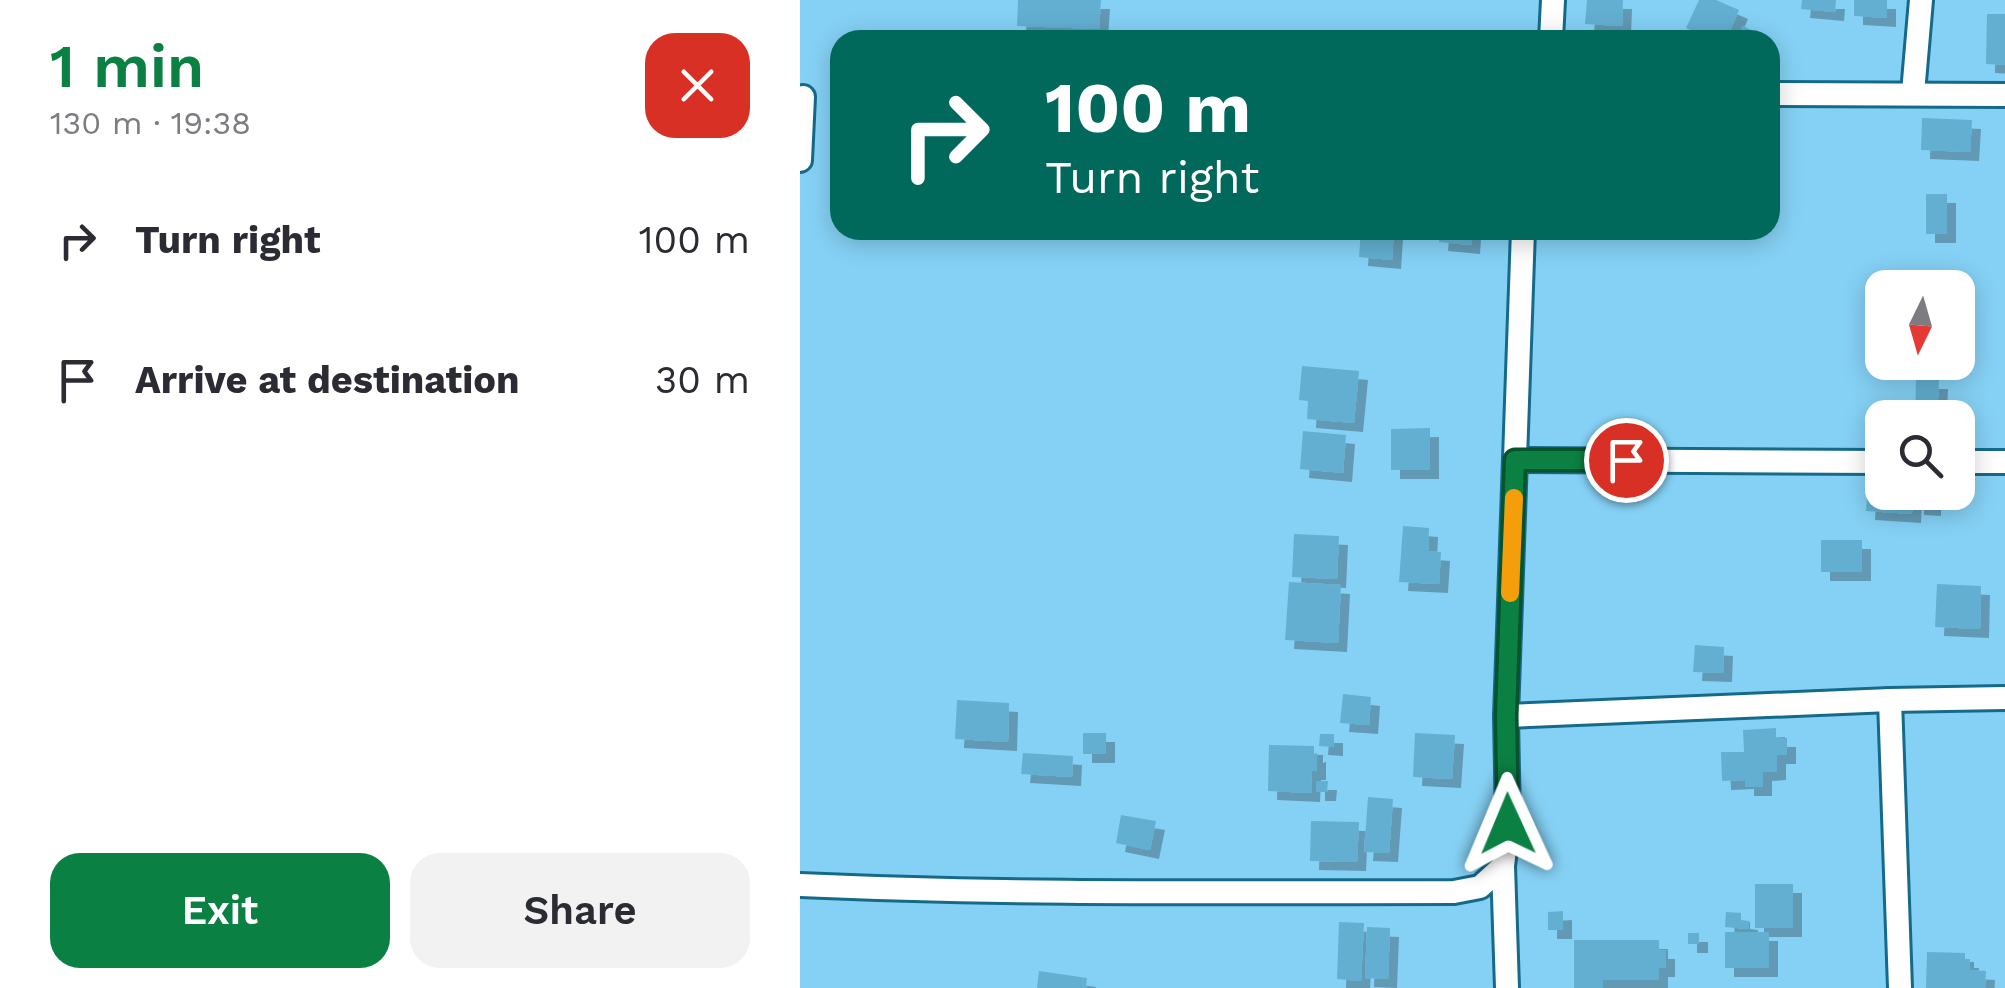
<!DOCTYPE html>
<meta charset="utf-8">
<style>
:root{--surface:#fff;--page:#f2f2f3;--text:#2b2b33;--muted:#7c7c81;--accent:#0b8043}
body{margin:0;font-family:"Work Sans",sans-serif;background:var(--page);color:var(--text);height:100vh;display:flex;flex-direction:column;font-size:38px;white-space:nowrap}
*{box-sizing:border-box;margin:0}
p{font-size:32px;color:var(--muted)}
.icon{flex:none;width:55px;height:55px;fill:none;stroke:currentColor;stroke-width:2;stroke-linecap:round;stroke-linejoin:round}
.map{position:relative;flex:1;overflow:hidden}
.side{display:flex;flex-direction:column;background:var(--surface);width:800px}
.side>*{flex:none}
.hud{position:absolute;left:30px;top:30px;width:950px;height:210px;border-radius:30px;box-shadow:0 5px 25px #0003;background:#00695c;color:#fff;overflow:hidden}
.needle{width:65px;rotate:185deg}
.tools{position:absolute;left:1065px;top:270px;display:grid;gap:20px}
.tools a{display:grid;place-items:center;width:110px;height:110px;border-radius:20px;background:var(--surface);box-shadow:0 5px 25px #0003;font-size:50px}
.pin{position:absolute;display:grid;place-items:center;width:85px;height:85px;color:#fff;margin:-42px;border:5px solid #fff;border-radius:50%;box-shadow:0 2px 10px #0007}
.me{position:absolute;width:110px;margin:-55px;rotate:359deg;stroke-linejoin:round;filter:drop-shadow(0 0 8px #0008)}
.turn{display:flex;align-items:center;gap:35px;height:210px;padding:0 50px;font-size:45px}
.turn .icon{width:130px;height:130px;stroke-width:2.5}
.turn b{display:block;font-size:70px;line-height:85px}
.round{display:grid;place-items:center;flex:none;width:105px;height:105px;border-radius:30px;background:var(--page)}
.head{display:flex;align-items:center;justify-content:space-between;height:170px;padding:0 50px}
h1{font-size:60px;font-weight:600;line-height:75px;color:var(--accent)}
.button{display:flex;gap:20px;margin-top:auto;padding:20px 50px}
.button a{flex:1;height:115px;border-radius:30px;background:var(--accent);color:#fff;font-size:40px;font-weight:600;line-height:115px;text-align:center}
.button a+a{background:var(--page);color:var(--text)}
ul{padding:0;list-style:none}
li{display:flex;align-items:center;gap:30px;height:140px;padding:0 50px}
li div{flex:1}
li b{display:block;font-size:38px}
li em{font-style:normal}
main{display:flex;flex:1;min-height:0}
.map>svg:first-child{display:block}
.building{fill:#63afd1;filter:url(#shadow)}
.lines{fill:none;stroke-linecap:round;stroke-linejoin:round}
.street-casing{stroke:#156a8a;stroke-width:28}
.street{stroke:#fff;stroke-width:22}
.route-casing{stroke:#07532c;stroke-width:25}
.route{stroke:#0b8043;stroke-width:18}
.slow{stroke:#f59e0b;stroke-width:18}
</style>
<main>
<section class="side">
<div class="head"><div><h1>1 min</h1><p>130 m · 19:38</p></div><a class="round" style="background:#d93025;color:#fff"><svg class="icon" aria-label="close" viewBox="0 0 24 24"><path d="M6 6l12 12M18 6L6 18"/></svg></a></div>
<ul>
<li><svg class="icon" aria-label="right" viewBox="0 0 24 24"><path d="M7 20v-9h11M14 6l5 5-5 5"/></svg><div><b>Turn right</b></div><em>100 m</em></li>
<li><svg class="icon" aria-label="arrive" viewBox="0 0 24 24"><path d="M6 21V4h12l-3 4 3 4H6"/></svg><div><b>Arrive at destination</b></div><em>30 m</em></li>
</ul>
<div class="button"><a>Exit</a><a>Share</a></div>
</section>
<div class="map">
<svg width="1205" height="988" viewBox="0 0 1205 988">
<defs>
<filter id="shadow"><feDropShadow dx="9" dy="9" stdDeviation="0" flood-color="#0004"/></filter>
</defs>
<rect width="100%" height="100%" fill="#85d1f5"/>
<g class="building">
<polygon points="218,0 301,0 299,29 217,26"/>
<polygon points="787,0 823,0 822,26 785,24"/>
<polygon points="899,0 916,0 939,10 926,40 913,40 886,28"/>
<polygon points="1002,0 1036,0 1035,12 1001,9"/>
<polygon points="1054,0 1087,0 1087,18 1054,16"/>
<polygon points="1187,14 1205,14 1205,65 1186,64"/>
<polygon points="943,26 960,34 957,40 936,40"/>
<polygon points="1122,118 1172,120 1170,152 1121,150"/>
<rect x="1126" y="194" width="21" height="40"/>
<polygon points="561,230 594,230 592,260 559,257"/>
<polygon points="640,230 672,230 671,245 639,242"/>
<polygon points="502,366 559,371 554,423 507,419 508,401 499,400"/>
<polygon points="1116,380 1139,380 1137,418 1115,418"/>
<polygon points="630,428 630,470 591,470 591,429"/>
<polygon points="503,431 546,435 543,473 500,469"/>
<polygon points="1068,480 1082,481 1082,492 1113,492 1112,514 1066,511"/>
<polygon points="1115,492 1132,492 1132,507 1115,506"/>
<polygon points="603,526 629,528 628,551 641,552 639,584 599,582"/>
<polygon points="494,534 539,536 537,579 492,577"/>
<rect x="1021" y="540" width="41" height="32"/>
<polygon points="489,582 541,585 538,643 485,640"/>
<polygon points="1137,584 1181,586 1180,629 1135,627"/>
<polygon points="895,645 924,647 923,673 893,672"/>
<polygon points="543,694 571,697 569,725 540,723"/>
<polygon points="157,700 209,703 208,742 155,739"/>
<polygon points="976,728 976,738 987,738 987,755 977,755 977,771 963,772 963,787 945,787 945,780 922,781 921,752 944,752 943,730"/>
<rect x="283" y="733" width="23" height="21"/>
<polygon points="615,733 655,735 652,779 613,777"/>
<polygon points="520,734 534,734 534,747 519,746"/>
<polygon points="469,745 514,746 514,754 517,753 517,771 512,771 511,793 468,791"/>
<polygon points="223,753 273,756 272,777 221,774"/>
<polygon points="516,781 528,781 527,792 516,792"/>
<polygon points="568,797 593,799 589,853 564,852"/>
<polygon points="321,815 356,821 350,850 316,843"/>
<polygon points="511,821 559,822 557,862 510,861"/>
<rect x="955" y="884" width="38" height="44"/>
<polygon points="763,911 763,930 748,930 748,912"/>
<polygon points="926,912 941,913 941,920 949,921 949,929 925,927"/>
<polygon points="539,922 564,923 561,981 537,979"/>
<polygon points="567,927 590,928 588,979 565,978"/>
<rect x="925" y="932" width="44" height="36"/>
<rect x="888" y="933" width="11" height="11"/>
<polygon points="774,940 859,940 859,950 866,950 866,968 859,968 859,980 803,980 803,988 774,988"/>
<polygon points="1127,952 1165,953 1165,959 1170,959 1169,970 1186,971 1185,988 1126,988"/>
<polygon points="239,971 287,978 286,988 237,988"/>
</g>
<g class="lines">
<defs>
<g id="street">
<polyline points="751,40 753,0"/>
<polyline points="1113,93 1121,0"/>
<polyline points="970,94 1205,95"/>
<polyline points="0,160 3,97"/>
<polyline points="715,460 1082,462"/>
<polyline points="1158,462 1205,462"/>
<polyline points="1090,700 1100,988"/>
<polyline points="706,716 1090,700 1205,698"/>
<polyline points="703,866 707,988"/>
<path d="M0,885c218,10 436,7 654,7l26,-5 23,-21 5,-42 -2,-108 17,-486"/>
</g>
</defs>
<use href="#street" class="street-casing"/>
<use href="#street" class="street"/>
</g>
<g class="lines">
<defs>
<polyline id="route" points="708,824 706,716 715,460 826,460"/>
</defs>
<use href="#route" class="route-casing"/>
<use href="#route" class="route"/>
<polyline class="slow" points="710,593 714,498"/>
</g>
</svg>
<div class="tools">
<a><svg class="needle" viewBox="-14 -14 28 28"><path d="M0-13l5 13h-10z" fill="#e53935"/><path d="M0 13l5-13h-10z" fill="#7c7c81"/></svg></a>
<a><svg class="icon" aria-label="search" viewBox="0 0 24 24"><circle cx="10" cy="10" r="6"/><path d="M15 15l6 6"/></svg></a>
</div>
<div class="pin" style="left:826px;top:460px;background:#d93025"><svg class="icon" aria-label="arrive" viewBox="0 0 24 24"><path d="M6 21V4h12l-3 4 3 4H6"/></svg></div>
<svg class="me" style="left:708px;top:824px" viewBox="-20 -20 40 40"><path d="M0-17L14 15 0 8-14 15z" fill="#0b8043" stroke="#fff" stroke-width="4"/></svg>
<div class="hud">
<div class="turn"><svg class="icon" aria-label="right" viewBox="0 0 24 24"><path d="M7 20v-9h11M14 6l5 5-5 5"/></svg><div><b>100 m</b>Turn right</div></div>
</div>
</div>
</main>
